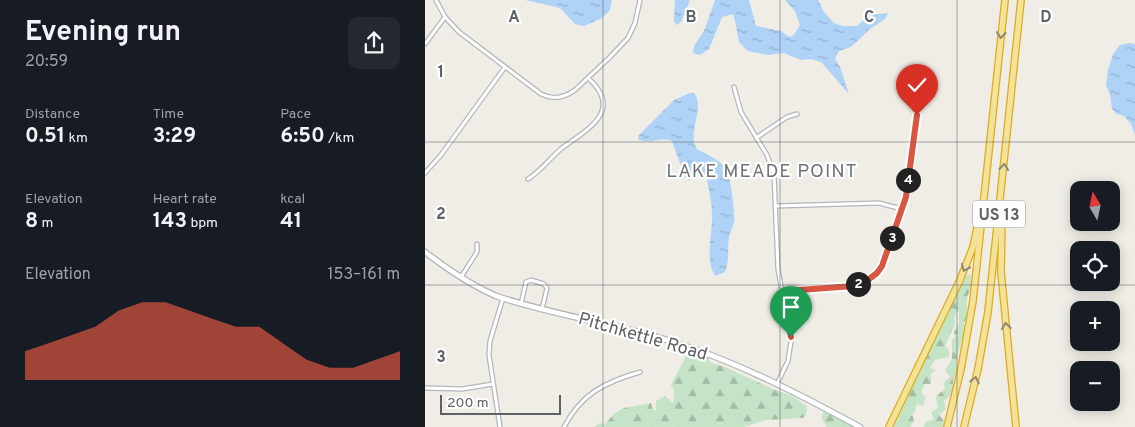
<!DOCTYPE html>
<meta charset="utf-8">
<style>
:root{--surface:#171b24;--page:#242831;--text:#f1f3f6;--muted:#9ea1a6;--accent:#da5641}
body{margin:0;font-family:Overpass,sans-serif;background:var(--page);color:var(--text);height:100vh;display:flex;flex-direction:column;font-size:19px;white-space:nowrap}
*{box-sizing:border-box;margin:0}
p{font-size:16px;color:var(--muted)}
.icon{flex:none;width:28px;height:28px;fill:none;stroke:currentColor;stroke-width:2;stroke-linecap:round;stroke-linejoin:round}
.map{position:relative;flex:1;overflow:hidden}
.panel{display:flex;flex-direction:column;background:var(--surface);width:425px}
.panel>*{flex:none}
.needle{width:32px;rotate:351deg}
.controls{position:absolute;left:645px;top:181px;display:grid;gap:10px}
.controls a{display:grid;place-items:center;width:50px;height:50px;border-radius:10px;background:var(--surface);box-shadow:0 2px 12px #0003;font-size:25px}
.scale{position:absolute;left:15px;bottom:12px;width:121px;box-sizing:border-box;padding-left:5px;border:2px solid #5e6165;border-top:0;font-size:14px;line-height:18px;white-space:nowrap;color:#5e6165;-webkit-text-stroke:4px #fff;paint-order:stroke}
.pin{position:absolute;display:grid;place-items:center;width:42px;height:42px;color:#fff;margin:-51px -21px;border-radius:50% 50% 50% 0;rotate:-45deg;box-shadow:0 0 5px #0007}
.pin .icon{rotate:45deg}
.km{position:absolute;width:25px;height:25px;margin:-12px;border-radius:50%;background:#222;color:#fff;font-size:14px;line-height:25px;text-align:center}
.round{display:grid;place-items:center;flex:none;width:52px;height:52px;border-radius:10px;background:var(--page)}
.headline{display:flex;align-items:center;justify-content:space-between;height:85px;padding:0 25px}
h1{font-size:28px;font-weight:700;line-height:38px}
.stats{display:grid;grid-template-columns:repeat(3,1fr);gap:8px;height:85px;padding:5px 25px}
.stats div{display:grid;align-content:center}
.stats b{font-size:21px;font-weight:700}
.stats small{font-size:14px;font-weight:400}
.stats p{font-size:14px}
.chart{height:140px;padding:10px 25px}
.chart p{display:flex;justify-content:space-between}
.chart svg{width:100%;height:90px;margin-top:5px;fill:var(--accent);opacity:.7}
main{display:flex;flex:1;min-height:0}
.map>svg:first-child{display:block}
</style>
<main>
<section class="panel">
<div class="headline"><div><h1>Evening run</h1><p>20:59</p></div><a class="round"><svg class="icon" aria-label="share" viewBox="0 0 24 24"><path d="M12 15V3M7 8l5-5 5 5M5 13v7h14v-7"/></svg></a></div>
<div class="stats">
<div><p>Distance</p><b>0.51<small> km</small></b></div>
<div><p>Time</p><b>3:29</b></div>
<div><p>Pace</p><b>6:50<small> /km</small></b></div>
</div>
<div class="stats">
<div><p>Elevation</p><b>8<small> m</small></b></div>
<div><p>Heart rate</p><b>143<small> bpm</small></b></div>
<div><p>kcal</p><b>41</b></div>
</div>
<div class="chart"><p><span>Elevation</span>153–161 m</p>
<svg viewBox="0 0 160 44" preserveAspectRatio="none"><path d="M0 44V30L10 26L20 22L30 18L40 10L50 6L60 6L70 10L80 14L90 18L100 18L110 26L120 34L130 38L140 38L150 34L160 30V44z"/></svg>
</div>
</section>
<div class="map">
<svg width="710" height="427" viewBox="0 0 710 427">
<defs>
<pattern id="forest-firs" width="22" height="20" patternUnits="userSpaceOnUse" patternTransform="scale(1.25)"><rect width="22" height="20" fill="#c5e4c7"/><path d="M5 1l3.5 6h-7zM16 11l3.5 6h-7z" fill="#a3bca5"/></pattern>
<pattern id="water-ripples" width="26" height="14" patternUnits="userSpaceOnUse" patternTransform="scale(1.25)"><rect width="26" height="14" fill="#aed3f7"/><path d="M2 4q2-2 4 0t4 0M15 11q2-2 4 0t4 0" fill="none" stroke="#91afcc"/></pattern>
</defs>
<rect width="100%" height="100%" fill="#efede6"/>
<g fill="url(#forest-firs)">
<path d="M545 274C552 287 543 289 542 299 541 304 543 310 542 315 542 318 540 320 539 322 539 325 540 327 540 330 537 343 529 358 532 372L528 378V393L519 401 521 409 514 415 519 421 518 427H498L502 421 509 420 506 412 513 408 511 397 520 388 518 383 525 377 520 370 527 359V340L530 337 529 332 534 323V311L532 312 529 317 530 323 520 346 524 350V357L510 360 505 368 511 370 506 374V384H500L497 390V394L501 397 498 406 492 404 490 412 487 414 489 421 485 427H469L538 278Z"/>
<polygon points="262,354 282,356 286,363 300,367 348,389 367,396 382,406 381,415 378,418 341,420 319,427 169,427 175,423 179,425 190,413 199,408 226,403 228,410 231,410 231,401 240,396 248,403 249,391 246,385"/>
<polygon points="401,411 433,427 402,427 397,419 398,412"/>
</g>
<g fill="url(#water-ripples)">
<polygon points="100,0 187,0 185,10 177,18 159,26 150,24 135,8"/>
<polygon points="250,0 265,0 256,22 251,25 249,21"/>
<polygon points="290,0 324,0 331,26 356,31 364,37 368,36 375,25 370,11 360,0 393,0 399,12 409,23 417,26 432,26 445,15 463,13 460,19 445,29 426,47 414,51 410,59 415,67 424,94 396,62 386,59 376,60 359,53 343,55 323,51 314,42 310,21 308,14 297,17 284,49 275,55 268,53 269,46 279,31"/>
<polygon points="704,43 710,44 710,135 706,124 699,116 692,114 687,109 685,94 681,85 683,70 688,54 695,45"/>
<path d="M265 93H269C281 109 261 132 272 149 281 154 294 159 301 169 306 177 310 212 309 222 308 227 305 232 304 237 302 251 305 258 300 272L291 276C279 264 288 230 287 215 287 203 284 191 282 179L280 175 276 174 264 180 260 177 247 141C236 136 224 145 213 139L214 135 249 100Z"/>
</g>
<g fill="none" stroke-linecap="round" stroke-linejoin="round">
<g stroke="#b3b6ba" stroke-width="5.5">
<g id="minor">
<path d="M11 0 20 17 34 32 116 94C128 100 139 98 150 90L184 58 203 38 210 23 215 0"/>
<polyline points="0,44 20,17"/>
<polyline points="309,87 316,112 342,155 349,174 353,269 366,342 363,361 352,384"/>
<polyline points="331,138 362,117 372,114"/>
<polyline points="0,173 16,155 80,67"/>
<path d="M103 179C116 171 125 158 137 148 161 130 200 111 163 78"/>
<polyline points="351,206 454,203 477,209"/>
<polyline points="36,277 52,252 52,244"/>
<polyline points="357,293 374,290 429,286 439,283 452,273 457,266 481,197 492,115 488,104"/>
<polyline points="96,304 101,282 106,280 119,284 122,288 117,309"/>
<polyline points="0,388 37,389 68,384"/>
<polyline points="75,427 64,355 65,341 78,298"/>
<path d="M139 427C156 394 180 382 215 372"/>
</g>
</g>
<g stroke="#b3b5b9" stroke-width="7">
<path id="secondary" d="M0 252C22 269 46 285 71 296 128 315 188 323 245 341 311 361 374 394 435 427"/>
</g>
<g stroke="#e0ac15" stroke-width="8">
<g id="motorway">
<polyline points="577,220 576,272 591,427"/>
<polyline points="464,427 535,280 548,247 553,223"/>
<polyline points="522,427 536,369 548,301 580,0"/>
<polyline points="539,427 553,369 563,312 596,0"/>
</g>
</g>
<use href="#minor" stroke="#fff" stroke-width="3"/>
<use href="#secondary" stroke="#fff" stroke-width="4.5"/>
<use href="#motorway" stroke="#f3e299" stroke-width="5.5"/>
</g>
<defs><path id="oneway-chevron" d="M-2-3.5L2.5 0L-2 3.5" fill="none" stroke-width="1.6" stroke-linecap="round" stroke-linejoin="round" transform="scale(1.25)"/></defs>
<g stroke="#8b8875">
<use href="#oneway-chevron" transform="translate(576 35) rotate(96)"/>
<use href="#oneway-chevron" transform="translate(579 167) rotate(-84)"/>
<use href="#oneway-chevron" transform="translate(540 268) rotate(113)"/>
<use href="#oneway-chevron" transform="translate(581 326) rotate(-96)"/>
<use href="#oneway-chevron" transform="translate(550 380) rotate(-78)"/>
</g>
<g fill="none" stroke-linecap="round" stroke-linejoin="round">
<g stroke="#fff" stroke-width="10">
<polyline id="route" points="366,337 357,293 374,290 429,286 439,283 452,273 457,266 481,197 492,115"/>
</g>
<use href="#route" stroke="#da5641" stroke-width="6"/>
</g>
<path fill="none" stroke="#5e6165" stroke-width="1" stroke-opacity="0.55" d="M178 0V427M355 0V427M532 0V427M0 142H710M0 285H710"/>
<g text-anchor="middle" stroke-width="4.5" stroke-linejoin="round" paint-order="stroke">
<rect fill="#fff" stroke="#8e9093" stroke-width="1" x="548" y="200.5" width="52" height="27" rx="4"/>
<g font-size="16" font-weight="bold" fill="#5e6165">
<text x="574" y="220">US 13</text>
</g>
<g font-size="18" fill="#5e6165" stroke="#fff">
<text transform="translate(218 336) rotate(16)" y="6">Pitchkettle Road</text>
</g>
<g font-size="19" letter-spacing="1" fill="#6f7377" stroke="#fff">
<text x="337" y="177">LAKE MEADE POINT</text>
</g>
</g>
<g font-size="16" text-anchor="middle" font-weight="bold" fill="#5e6165" stroke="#fff" stroke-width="4.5" stroke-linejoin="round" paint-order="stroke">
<text x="89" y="22">A</text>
<text x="266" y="22">B</text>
<text x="444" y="22">C</text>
<text x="621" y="22">D</text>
<text x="16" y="77">1</text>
<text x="16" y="219">2</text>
<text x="16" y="362">3</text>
</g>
</svg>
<div class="controls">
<a><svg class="needle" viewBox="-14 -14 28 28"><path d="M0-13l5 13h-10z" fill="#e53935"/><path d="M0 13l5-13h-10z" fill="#9ea1a6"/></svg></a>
<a><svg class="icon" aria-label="locate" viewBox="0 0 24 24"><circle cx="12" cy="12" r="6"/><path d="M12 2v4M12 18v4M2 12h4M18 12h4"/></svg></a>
<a>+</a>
<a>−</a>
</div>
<div class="scale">200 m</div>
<div class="pin" style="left:366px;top:337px;background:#1e9e55"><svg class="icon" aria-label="arrive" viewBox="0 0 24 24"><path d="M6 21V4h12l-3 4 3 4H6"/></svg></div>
<div class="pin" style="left:492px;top:115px;background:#d93025"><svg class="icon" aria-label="check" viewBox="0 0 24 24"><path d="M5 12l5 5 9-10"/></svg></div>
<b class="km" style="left:433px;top:284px">2</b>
<b class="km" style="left:467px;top:238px">3</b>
<b class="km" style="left:483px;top:180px">4</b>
</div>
</main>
